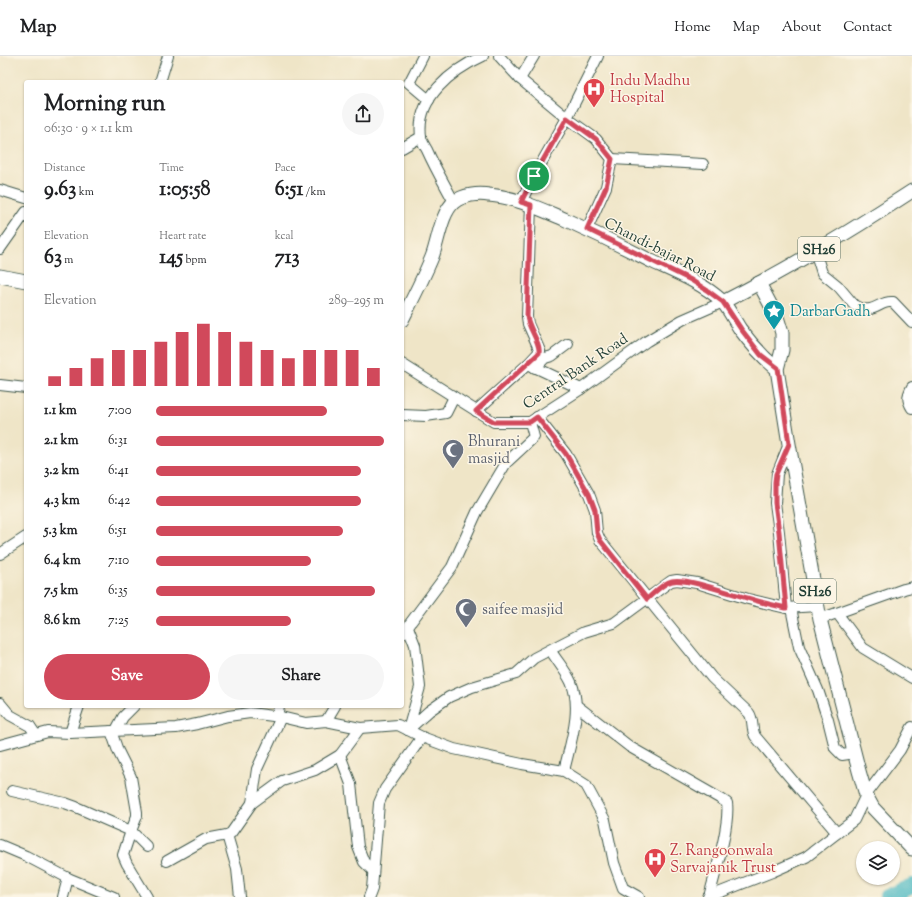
<!DOCTYPE html>
<meta charset="utf-8">
<style>
:root{--surface:#fff;--page:#f6f6f6;--text:#202124;--muted:#757577;--line:#e0e0e0;--accent:#d1495b}
body{margin:0;font-family:"Sorts Mill Goudy",serif;background:var(--page);color:var(--text);height:100vh;display:flex;flex-direction:column;font-size:15px;white-space:nowrap}
*{box-sizing:border-box;margin:0}
p{font-size:13px;color:var(--muted)}
.icon{flex:none;width:22px;height:22px;fill:none;stroke:currentColor;stroke-width:2;stroke-linecap:round;stroke-linejoin:round}
.map{position:relative;flex:1;overflow:hidden}
.sheet{position:absolute;left:24px;top:24px;width:380px;height:628px;display:flex;flex-direction:column;background:var(--surface);border-radius:4px;box-shadow:0 1px 3px #0004}
.sheet>*{flex:none}
.buttons{position:absolute;left:856px;top:785px;display:grid;gap:8px}
.buttons a{display:grid;place-items:center;width:44px;height:44px;border-radius:50%;background:var(--surface);box-shadow:0 1px 3px #0004;font-size:20px}
.pin{position:absolute;display:grid;place-items:center;width:34px;height:34px;color:#fff;margin:-17px;border:2px solid #fff;border-radius:50%;box-shadow:0 1px 4px #0007}
.round{display:grid;place-items:center;flex:none;width:42px;height:42px;border-radius:21px;background:var(--page)}
.summary{display:flex;align-items:center;justify-content:space-between;height:68px;padding:0 20px}
h1{font-size:22px;font-weight:800;line-height:30px}
.metrics{display:grid;grid-template-columns:repeat(3,1fr);gap:6px;height:68px;padding:4px 20px}
.metrics div{display:grid;align-content:center}
.metrics b{font-size:20px;font-weight:800}
.metrics small{font-size:11px;font-weight:400}
.metrics p{font-size:11px}
.chart{height:112px;padding:8px 20px}
.chart p{display:flex;justify-content:space-between}
.chart svg{width:100%;height:72px;margin-top:4px;stroke:var(--accent);stroke-width:6}
.action{display:flex;gap:8px;margin-top:auto;padding:8px 20px}
.action a{flex:1;height:46px;border-radius:24px;background:var(--accent);color:#fff;font-size:16px;font-weight:800;line-height:46px;text-align:center}
.action a+a{background:var(--page);color:var(--text)}
ul{padding:0 20px;list-style:none;font-size:13px}
li{display:grid;grid-template-columns:64px 48px 1fr;align-items:center;height:30px}
li i{height:10px;border-radius:5px;background:var(--accent)}
header{display:flex;align-items:center;gap:24px;box-sizing:border-box;height:56px;padding:0 20px;background:var(--surface);border-bottom:1px solid var(--line)}
header strong{font-size:19px}
nav{display:flex;gap:22px;margin-inline-start:auto;font-size:14px}
.map>svg:first-child{display:block}
</style>
<header>
<strong>Map</strong>
<nav><a>Home</a><a>Map</a><a>About</a><a>Contact</a></nav>
</header>
<div class="map">
<svg width="912" height="841" viewBox="0 0 912 841">
<rect width="100%" height="100%" fill="#fcf5e5"/>
<filter id="ink" filterUnits="userSpaceOnUse"><feTurbulence type="fractalNoise" baseFrequency=".025" numOctaves="2"/><feDisplacementMap in="SourceGraphic" scale="8" xChannelSelector="R" yChannelSelector="G"/><feConvolveMatrix kernelMatrix="1 2 1 2 8 2 1 2 1" color-interpolation-filters="sRGB"/></filter>
<filter id="wash" filterUnits="userSpaceOnUse"><feTurbulence type="fractalNoise" baseFrequency=".012" numOctaves="4" result="noise"/><feDisplacementMap in="SourceGraphic" scale="16" xChannelSelector="R" yChannelSelector="G"/><feGaussianBlur stdDeviation="0.9" result="paint"/><feColorMatrix in="noise" values="0 0 0 0 0 0 0 0 0 0 0 0 0 0 0 0 0 1.4 0 .05"/><feComposite in="paint" operator="in"/></filter>
<g filter="url(#wash)">
<rect width="100%" height="100%" fill="#efe5c7"/>
<g fill="none" stroke-linecap="round" stroke-linejoin="round">
<polyline stroke="#4ab8c2" stroke-width="16" points="887,841 912,830"/>
</g>
</g>
<g filter="url(#ink)">
<g fill="none" stroke-linecap="round" stroke-linejoin="round">
<g stroke="#3e564a" stroke-width="12">
<g id="minor">
<polyline points="423,0 409,27 429,44"/>
<polyline points="499,0 520,23 567,62 534,120 521,146"/>
<polyline points="520,23 534,0"/>
<polyline points="160,26 168,0"/>
<polyline points="402,92 421,81"/>
<polyline points="612,103 703,108"/>
<polyline points="0,134 26,142"/>
<path d="M454 146C445 129 435 112 427 94 425 90 421 85 421 80 416 42 452 14 483 0"/>
<polyline points="587,173 606,131 612,103 596,83 567,62 598,0"/>
<polyline points="0,193 26,156"/>
<path d="M815 195 822 217 838 230 854 249C873 261 879 244 893 246L912 266"/>
<polyline points="402,308 494,366 530,366 581,333 647,285 682,264 723,246"/>
<polyline points="528,308 581,333"/>
<polyline points="535,312 545,302 552,300 568,288"/>
<polyline points="0,329 26,332"/>
<path d="M912 331C907 340 907 344 912 352"/>
<polyline points="476,355 528,308 540,295 528,268 527,261 531,149"/>
<polyline points="402,359 426,360 446,357 454,341"/>
<path d="M537 361 566 398 589 438 595 454 597 477 600 484 712 622 749 657C754 664 751 672 755 680L837 777"/>
<polyline points="0,498 26,481"/>
<polyline points="786,552 779,476 775,447 777,418 789,388"/>
<polyline points="791,552 799,591 818,634 828,664 835,692 842,699 855,697"/>
<polyline points="837,557 863,592 912,622"/>
<polyline points="820,563 904,533 912,531"/>
<polyline points="408,571 415,589 420,631 408,674"/>
<polyline points="402,578 452,511 477,456 506,407 534,381 530,366"/>
<path d="M551 595C557 605 566 615 571 626 583 653 570 688 564 715"/>
<polyline points="0,647 10,659 30,670 36,679"/>
<path d="M576 649 630 691 721 743 727 747C730 770 715 817 709 841"/>
<polyline points="277,661 279,650"/>
<polyline points="326,665 335,650"/>
<polyline points="116,674 123,661 134,650"/>
<polyline points="408,674 429,655 449,641 472,631 516,618 534,602 584,576 614,567 671,525 677,524 697,527 748,543 786,552 817,550"/>
<polyline points="111,675 118,695 131,721 137,756 137,760 131,775 123,799 127,808 147,841"/>
<polyline points="70,677 79,650"/>
<polyline points="0,689 48,676 70,677 176,672 197,668 228,660 250,657 281,661 306,667 326,665 360,672 398,669 422,681 454,693 522,708 564,715 586,729 605,764 614,807 623,832 639,841"/>
<polyline points="340,699 351,728 358,791 364,806 373,815"/>
<polyline points="12,735 65,747 76,751 131,775 147,791"/>
<polyline points="252,747 257,713 281,661"/>
<polyline points="227,779 237,813 240,841"/>
<polyline points="0,789 26,800 68,822 114,841"/>
<polyline points="167,805 206,783 227,779 231,777 252,747 282,725 315,714 340,699 360,672"/>
<polyline points="63,841 68,822"/>
<polyline points="369,841 372,833 379,747 385,733 422,681"/>
<polyline points="708,841 772,816 806,801 854,764 866,739 900,694 912,671"/>
</g>
</g>
<g stroke="#3e564a" stroke-width="15">
<g id="major">
<polyline points="0,220 26,225"/>
<polyline points="759,227 777,261 782,277 782,294 777,313 789,388 820,563 859,715 866,739 873,752 912,793"/>
<path d="M723 246C788 213 851 175 912 135"/>
<path d="M402 264C412 244 423 223 432 201 438 186 441 157 454 146 463 139 478 137 489 139 515 141 540 153 564 163 593 176 622 190 651 205 675 216 703 227 722 245 729 253 734 264 740 273 751 288 763 301 777 313"/>
</g>
</g>
<use href="#minor" stroke="#fff" stroke-width="10"/>
<use href="#major" stroke="#fff" stroke-width="13"/>
</g>
</g>
<g fill="none" stroke-linecap="round" stroke-linejoin="round" filter="url(#ink)">
<g stroke="#fff" stroke-width="8">
<path id="route" d="M567 62 596 83 612 103 606 131 587 173 691 224 708 235 723 246 741 273 761 299 778 312 789 388 776 418 775 426V447L779 476 786 552C773 549 760 546 747 542 732 538 685 521 672 525 663 527 654 537 647 543L600 484 597 477 595 454 589 438 566 398 537 361 530 366H494L476 355 539 297C541 287 528 272 527 260L531 149 521 146 534 120Z"/>
</g>
<use href="#route" stroke="#d1495b" stroke-width="5"/>
</g>
<defs>
<g id="hospital-pin" transform="scale(1.15)"><path d="M0 17L-7.5 6A9.5 9.5 0 1 1 7.5 6Z" fill="#e0444e" stroke="#fcf5e5"/><path d="M-5-5h3v3.5h4V-5h3V5h-3V1.5h-4V5h-3Z" fill="#fff"/></g>
<g id="sight-pin" transform="scale(1.15)"><path d="M0 17L-7.5 6A9.5 9.5 0 1 1 7.5 6Z" fill="#0f9aa8" stroke="#fcf5e5"/><path d="M0-6L1.8-2.2L6-1.7L2.9 1.2L3.7 5.4L0 3.3L-3.7 5.4L-2.9 1.2L-6-1.7L-1.8-2.2Z" fill="#fff"/></g>
<g id="mosque-pin" transform="scale(1.15)"><path d="M0 17L-7.5 6A9.5 9.5 0 1 1 7.5 6Z" fill="#6b7280" stroke="#fcf5e5"/><path d="M3.5-4.9A6 6 0 1 0 3.5 4.9A5 5 0 1 1 3.5-4.9Z" fill="#fff"/></g>
</defs>
<g fill-rule="evenodd">
<use href="#hospital-pin" x="594" y="33"/>
<use href="#sight-pin" x="774" y="255"/>
<use href="#mosque-pin" x="453" y="394"/>
<use href="#mosque-pin" x="466" y="553"/>
<use href="#hospital-pin" x="655" y="803"/>
</g>
<g text-anchor="middle" stroke-width="3" stroke-linejoin="round" paint-order="stroke">
<g fill="#fcf5e5" stroke="#617469" stroke-width="1">
<rect x="798" y="181" width="42" height="24" rx="3"/>
<rect x="794" y="523" width="42" height="24" rx="3"/>
</g>
<g font-size="14" font-weight="bold" fill="#1f3d34">
<text x="819" y="198">SH26</text>
<text x="815" y="540">SH26</text>
</g>
<g font-size="15" fill="#be3a42" stroke="#fcf5e5" text-anchor="start">
<text x="610" y="29">Indu Madhu<tspan x="610" dy="17">Hospital</tspan></text>
<text x="670" y="799">Z. Rangoonwala<tspan x="670" dy="17">Sarvajanik Trust</tspan></text>
</g>
<g font-size="15" fill="#1f3d34" stroke="#fcf5e5">
<text transform="translate(660 193) rotate(27)" y="5">Chandi-bajar Road</text>
<text transform="translate(575 315) rotate(-34)" y="5">Central Bank Road</text>
</g>
<g font-size="15" fill="#0d838f" stroke="#fcf5e5" text-anchor="start">
<text x="790" y="260">DarbarGadh</text>
</g>
<g font-size="15" fill="#5b616d" stroke="#fcf5e5" text-anchor="start">
<text x="468" y="390">Bhurani<tspan x="468" dy="17">masjid</tspan></text>
<text x="482" y="558">saifee masjid</text>
</g>
</g>
</svg>
<div class="buttons">
<a><svg class="icon" aria-label="layers" viewBox="0 0 24 24"><path d="M12 4l9 5-9 5-9-5zM3 14l9 5 9-5"/></svg></a>
</div>
<div class="pin" style="left:534px;top:120px;background:#1e9e55"><svg class="icon" aria-label="arrive" viewBox="0 0 24 24"><path d="M6 21V4h12l-3 4 3 4H6"/></svg></div>
<section class="sheet">
<div class="summary"><div><h1>Morning run</h1><p>06:30 · 9 × 1.1 km</p></div><a class="round"><svg class="icon" aria-label="share" viewBox="0 0 24 24"><path d="M12 15V3M7 8l5-5 5 5M5 13v7h14v-7"/></svg></a></div>
<div class="metrics">
<div><p>Distance</p><b>9.63<small> km</small></b></div>
<div><p>Time</p><b>1:05:58</b></div>
<div><p>Pace</p><b>6:51<small> /km</small></b></div>
</div>
<div class="metrics">
<div><p>Elevation</p><b>63<small> m</small></b></div>
<div><p>Heart rate</p><b>145<small> bpm</small></b></div>
<div><p>kcal</p><b>713</b></div>
</div>
<div class="chart"><p><span>Elevation</span>289–295 m</p>
<svg viewBox="0 0 160 44" preserveAspectRatio="none"><path d="M5 44V38M15 44V33M25 44V27M35 44V22M45 44V22M55 44V17M65 44V11M75 44V6M85 44V11M95 44V17M105 44V22M115 44V27M125 44V22M135 44V22M145 44V22M155 44V33"/></svg>
</div>
<ul>
<li><b>1.1 km</b>7:00<i style="width:75%"></i></li>
<li><b>2.1 km</b>6:31<i style="width:100%"></i></li>
<li><b>3.2 km</b>6:41<i style="width:90%"></i></li>
<li><b>4.3 km</b>6:42<i style="width:90%"></i></li>
<li><b>5.3 km</b>6:51<i style="width:82%"></i></li>
<li><b>6.4 km</b>7:10<i style="width:68%"></i></li>
<li><b>7.5 km</b>6:35<i style="width:96%"></i></li>
<li><b>8.6 km</b>7:25<i style="width:59%"></i></li>
</ul>
<div class="action"><a>Save</a><a>Share</a></div>
</section>
</div>
